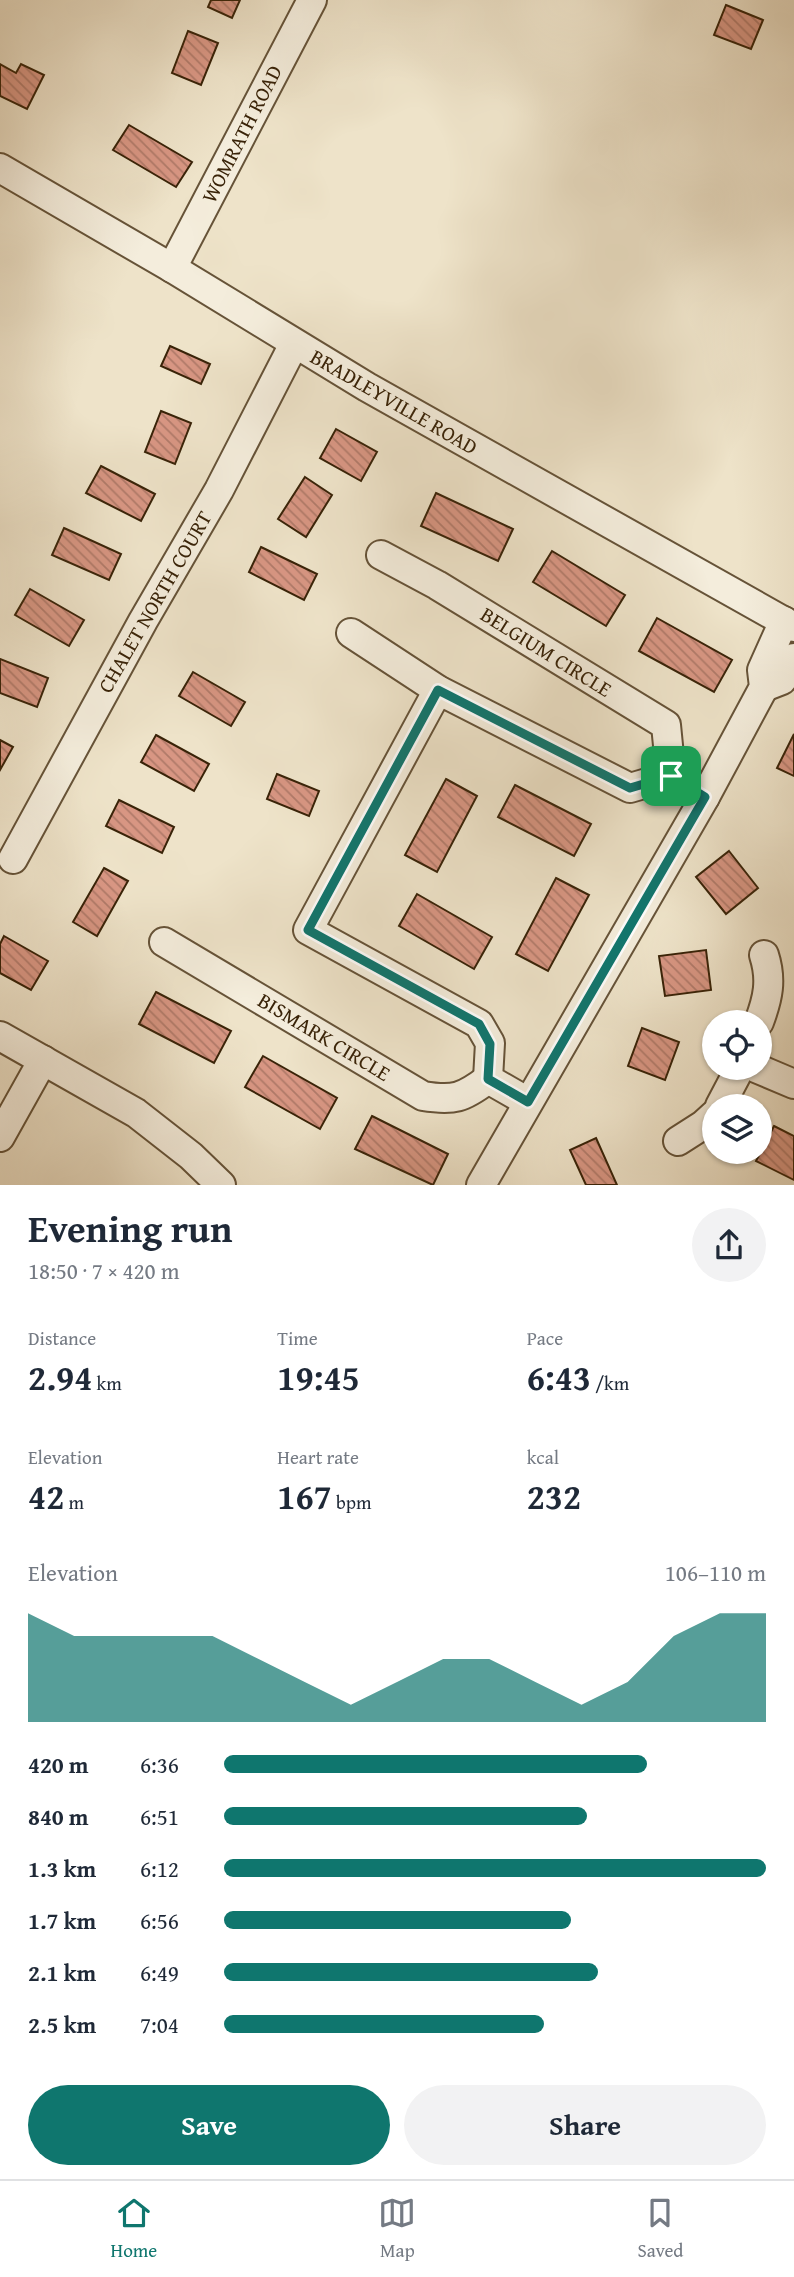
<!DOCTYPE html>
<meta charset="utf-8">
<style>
:root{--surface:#fff;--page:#f2f2f3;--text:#1f2937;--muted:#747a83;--line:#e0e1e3;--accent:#0f766e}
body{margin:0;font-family:"Gentium Book Plus",serif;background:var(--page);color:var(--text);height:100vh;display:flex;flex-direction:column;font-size:26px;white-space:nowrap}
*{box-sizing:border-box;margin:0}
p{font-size:23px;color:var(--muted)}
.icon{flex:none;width:38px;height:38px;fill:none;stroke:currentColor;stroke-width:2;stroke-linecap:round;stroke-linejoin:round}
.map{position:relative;height:1185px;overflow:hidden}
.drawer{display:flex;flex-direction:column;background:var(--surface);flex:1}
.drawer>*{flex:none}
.tools{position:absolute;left:702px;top:1010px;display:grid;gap:14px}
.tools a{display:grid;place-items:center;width:70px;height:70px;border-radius:50%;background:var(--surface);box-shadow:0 2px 5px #0004;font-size:35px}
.pin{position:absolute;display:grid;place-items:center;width:60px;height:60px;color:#fff;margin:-30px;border-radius:14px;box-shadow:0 4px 10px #0006}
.round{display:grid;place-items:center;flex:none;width:74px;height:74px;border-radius:37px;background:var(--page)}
.overview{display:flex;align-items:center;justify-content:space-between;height:119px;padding:0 28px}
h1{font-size:38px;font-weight:800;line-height:52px}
.metrics{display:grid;grid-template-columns:repeat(3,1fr);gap:10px;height:119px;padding:7px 28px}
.metrics div{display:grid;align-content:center}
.metrics b{font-size:35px;font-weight:800}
.metrics small{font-size:19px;font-weight:400}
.metrics p{font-size:19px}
.chart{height:196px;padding:14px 28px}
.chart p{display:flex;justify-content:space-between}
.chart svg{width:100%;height:126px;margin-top:7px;fill:var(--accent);opacity:.7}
.primary-button{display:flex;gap:14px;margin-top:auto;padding:14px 28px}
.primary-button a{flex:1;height:80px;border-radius:42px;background:var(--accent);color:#fff;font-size:28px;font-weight:800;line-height:80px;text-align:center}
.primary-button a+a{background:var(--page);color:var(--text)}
ul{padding:0 28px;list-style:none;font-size:23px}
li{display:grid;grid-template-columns:112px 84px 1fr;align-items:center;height:52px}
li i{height:18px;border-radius:9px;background:var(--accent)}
.tab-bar{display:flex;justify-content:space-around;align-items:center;height:98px;border-top:2px solid var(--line);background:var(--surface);font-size:19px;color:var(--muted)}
.tab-bar a{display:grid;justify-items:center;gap:4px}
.tab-bar .current{color:var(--accent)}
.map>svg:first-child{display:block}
</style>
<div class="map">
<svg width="794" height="1185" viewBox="0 0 794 1185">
<defs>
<pattern id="building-back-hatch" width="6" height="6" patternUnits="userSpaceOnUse" patternTransform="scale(1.75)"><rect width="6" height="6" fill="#d89683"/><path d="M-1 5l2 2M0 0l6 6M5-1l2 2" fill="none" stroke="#b07a69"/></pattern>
</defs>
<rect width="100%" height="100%" fill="#eee3c9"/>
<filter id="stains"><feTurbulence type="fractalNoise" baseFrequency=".00286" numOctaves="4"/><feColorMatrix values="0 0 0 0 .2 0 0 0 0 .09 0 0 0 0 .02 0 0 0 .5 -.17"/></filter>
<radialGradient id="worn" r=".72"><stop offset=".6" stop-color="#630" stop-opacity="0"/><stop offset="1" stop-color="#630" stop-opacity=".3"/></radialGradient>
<g fill="url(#building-back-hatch)" stroke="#392308" stroke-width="2">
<polygon points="211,0 240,0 232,18 208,7"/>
<polygon points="726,5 763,20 751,49 714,35"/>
<polygon points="188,31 218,43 201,85 172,73"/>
<polygon points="0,64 16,73 21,64 44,75 27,109 0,96"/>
<polygon points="129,125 192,162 176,187 113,150"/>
<polygon points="170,346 210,364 201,384 161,366"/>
<polygon points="161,411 191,423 175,464 145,452"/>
<polygon points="336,429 377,452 361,481 320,458"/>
<polygon points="101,466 155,494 141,521 86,493"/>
<polygon points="305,477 332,495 306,537 278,519"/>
<polygon points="436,493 513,529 498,561 421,526"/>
<polygon points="64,528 121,554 109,580 52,555"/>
<polygon points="261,547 317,574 304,600 249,572"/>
<polygon points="552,551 625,595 606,626 533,582"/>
<polygon points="30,589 84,620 69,646 15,615"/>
<polygon points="657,618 732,660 714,692 639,651"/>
<polygon points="0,659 48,678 37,707 0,693"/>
<polygon points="193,672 245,702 231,726 179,696"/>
<polygon points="794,734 794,776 777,768"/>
<polygon points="156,735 209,764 194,791 141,762"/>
<polygon points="0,740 13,747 0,770"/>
<polygon points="277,774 319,791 309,816 267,799"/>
<polygon points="446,779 477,796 437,872 405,855"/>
<polygon points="515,785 591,824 574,856 498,817"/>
<polygon points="119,800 174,827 162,853 106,826"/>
<polygon points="729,851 758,888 726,914 696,877"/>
<polygon points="104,868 128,881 97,936 73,922"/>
<polygon points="556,878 589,895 548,971 516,954"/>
<polygon points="417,894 492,937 474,969 399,926"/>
<polygon points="4,936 48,961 31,990 0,973 0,944"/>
<polygon points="706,950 711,990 665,996 659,956"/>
<polygon points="156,992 231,1031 214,1063 139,1024"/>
<polygon points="642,1028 679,1042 665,1080 628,1066"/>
<polygon points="263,1056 337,1098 320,1129 245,1087"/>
<polygon points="372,1116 448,1154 433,1185 355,1149"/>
<polygon points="774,1126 794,1136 794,1180 756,1161"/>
<polygon points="596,1138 617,1185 586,1185 570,1150"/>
</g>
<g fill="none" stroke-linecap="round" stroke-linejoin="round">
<g stroke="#665338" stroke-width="32">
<g id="minor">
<polyline points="0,168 172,268 367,387 794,627"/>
<polyline points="172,268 312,0"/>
<polyline points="381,555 437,585 666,725 671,776"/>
<polyline points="351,633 438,690 630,788 671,776 705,797"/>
<polyline points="764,687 782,680 794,658"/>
<polyline points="438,690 308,930 479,1024 490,1043 488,1079 528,1102"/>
<polyline points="13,859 143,621 219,490 294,344"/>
<path d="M164 942 423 1096C454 1101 463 1098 488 1079"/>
<path d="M759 1022C768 998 772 980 764 955"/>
<polyline points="0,1036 136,1113 191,1156 221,1185"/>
<polyline points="756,1068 794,1084"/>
<polyline points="720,1106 740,1068"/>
<polyline points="0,1137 43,1060"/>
<polyline points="678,1141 703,1125 714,1115"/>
<polyline points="481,1185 705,797 764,687 762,670 784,621"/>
</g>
</g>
<use href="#minor" stroke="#f4eddc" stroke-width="28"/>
</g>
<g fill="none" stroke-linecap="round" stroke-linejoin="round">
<g stroke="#fff" stroke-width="14">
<polygon id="route" points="438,690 630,788 671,776 705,797 528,1102 488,1079 490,1044 479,1024 308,930"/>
</g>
<use href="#route" stroke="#0f766e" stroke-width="9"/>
</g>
<g text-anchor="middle" stroke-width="6" stroke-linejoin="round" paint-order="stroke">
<g font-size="21" fill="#392308" stroke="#f4eddc">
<text transform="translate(242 134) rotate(-63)" y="7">WOMRATH ROAD</text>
<text transform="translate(394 402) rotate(30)" y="7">BRADLEYVILLE ROAD</text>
<text transform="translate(155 602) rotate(-60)" y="7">CHALET NORTH COURT</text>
<text transform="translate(546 652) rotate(32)" y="7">BELGIUM CIRCLE</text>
<text transform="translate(324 1037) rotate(31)" y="7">BISMARK CIRCLE</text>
</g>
</g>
<rect width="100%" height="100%" filter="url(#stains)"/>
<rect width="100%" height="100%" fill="url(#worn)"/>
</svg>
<div class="tools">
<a><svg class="icon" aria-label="locate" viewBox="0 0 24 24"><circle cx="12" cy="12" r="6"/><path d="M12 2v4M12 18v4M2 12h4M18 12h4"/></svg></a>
<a><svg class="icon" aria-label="layers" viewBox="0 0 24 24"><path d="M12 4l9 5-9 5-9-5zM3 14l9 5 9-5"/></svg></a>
</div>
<div class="pin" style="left:671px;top:776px;background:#1e9e55"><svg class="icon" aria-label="arrive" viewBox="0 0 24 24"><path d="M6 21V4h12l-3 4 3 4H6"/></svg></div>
</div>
<section class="drawer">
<div class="overview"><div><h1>Evening run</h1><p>18:50 · 7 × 420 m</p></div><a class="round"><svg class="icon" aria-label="share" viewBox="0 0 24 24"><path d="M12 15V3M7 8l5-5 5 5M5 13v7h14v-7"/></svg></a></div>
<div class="metrics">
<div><p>Distance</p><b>2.94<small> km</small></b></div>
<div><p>Time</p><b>19:45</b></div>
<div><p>Pace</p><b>6:43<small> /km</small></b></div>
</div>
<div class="metrics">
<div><p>Elevation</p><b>42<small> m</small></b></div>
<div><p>Heart rate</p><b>167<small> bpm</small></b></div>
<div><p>kcal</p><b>232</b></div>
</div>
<div class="chart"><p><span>Elevation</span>106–110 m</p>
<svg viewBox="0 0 160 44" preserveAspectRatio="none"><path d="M0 44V6L10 14L20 14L30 14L40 14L50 22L60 30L70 38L80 30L90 22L100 22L110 30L120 38L130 30L140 14L150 6L160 6V44z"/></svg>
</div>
<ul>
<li><b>420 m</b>6:36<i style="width:78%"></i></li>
<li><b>840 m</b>6:51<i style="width:67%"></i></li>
<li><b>1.3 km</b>6:12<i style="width:100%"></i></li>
<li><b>1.7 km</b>6:56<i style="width:64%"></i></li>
<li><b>2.1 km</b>6:49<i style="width:69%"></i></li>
<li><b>2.5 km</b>7:04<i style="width:59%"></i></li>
</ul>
<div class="primary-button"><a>Save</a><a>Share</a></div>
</section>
<nav class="tab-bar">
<a class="current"><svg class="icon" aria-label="home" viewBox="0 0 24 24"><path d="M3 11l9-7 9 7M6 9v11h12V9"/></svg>Home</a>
<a><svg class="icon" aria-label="map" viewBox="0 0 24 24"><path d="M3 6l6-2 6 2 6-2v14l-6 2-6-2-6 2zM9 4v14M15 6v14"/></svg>Map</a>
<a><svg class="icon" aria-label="saved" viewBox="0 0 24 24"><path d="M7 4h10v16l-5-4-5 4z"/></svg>Saved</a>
</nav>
